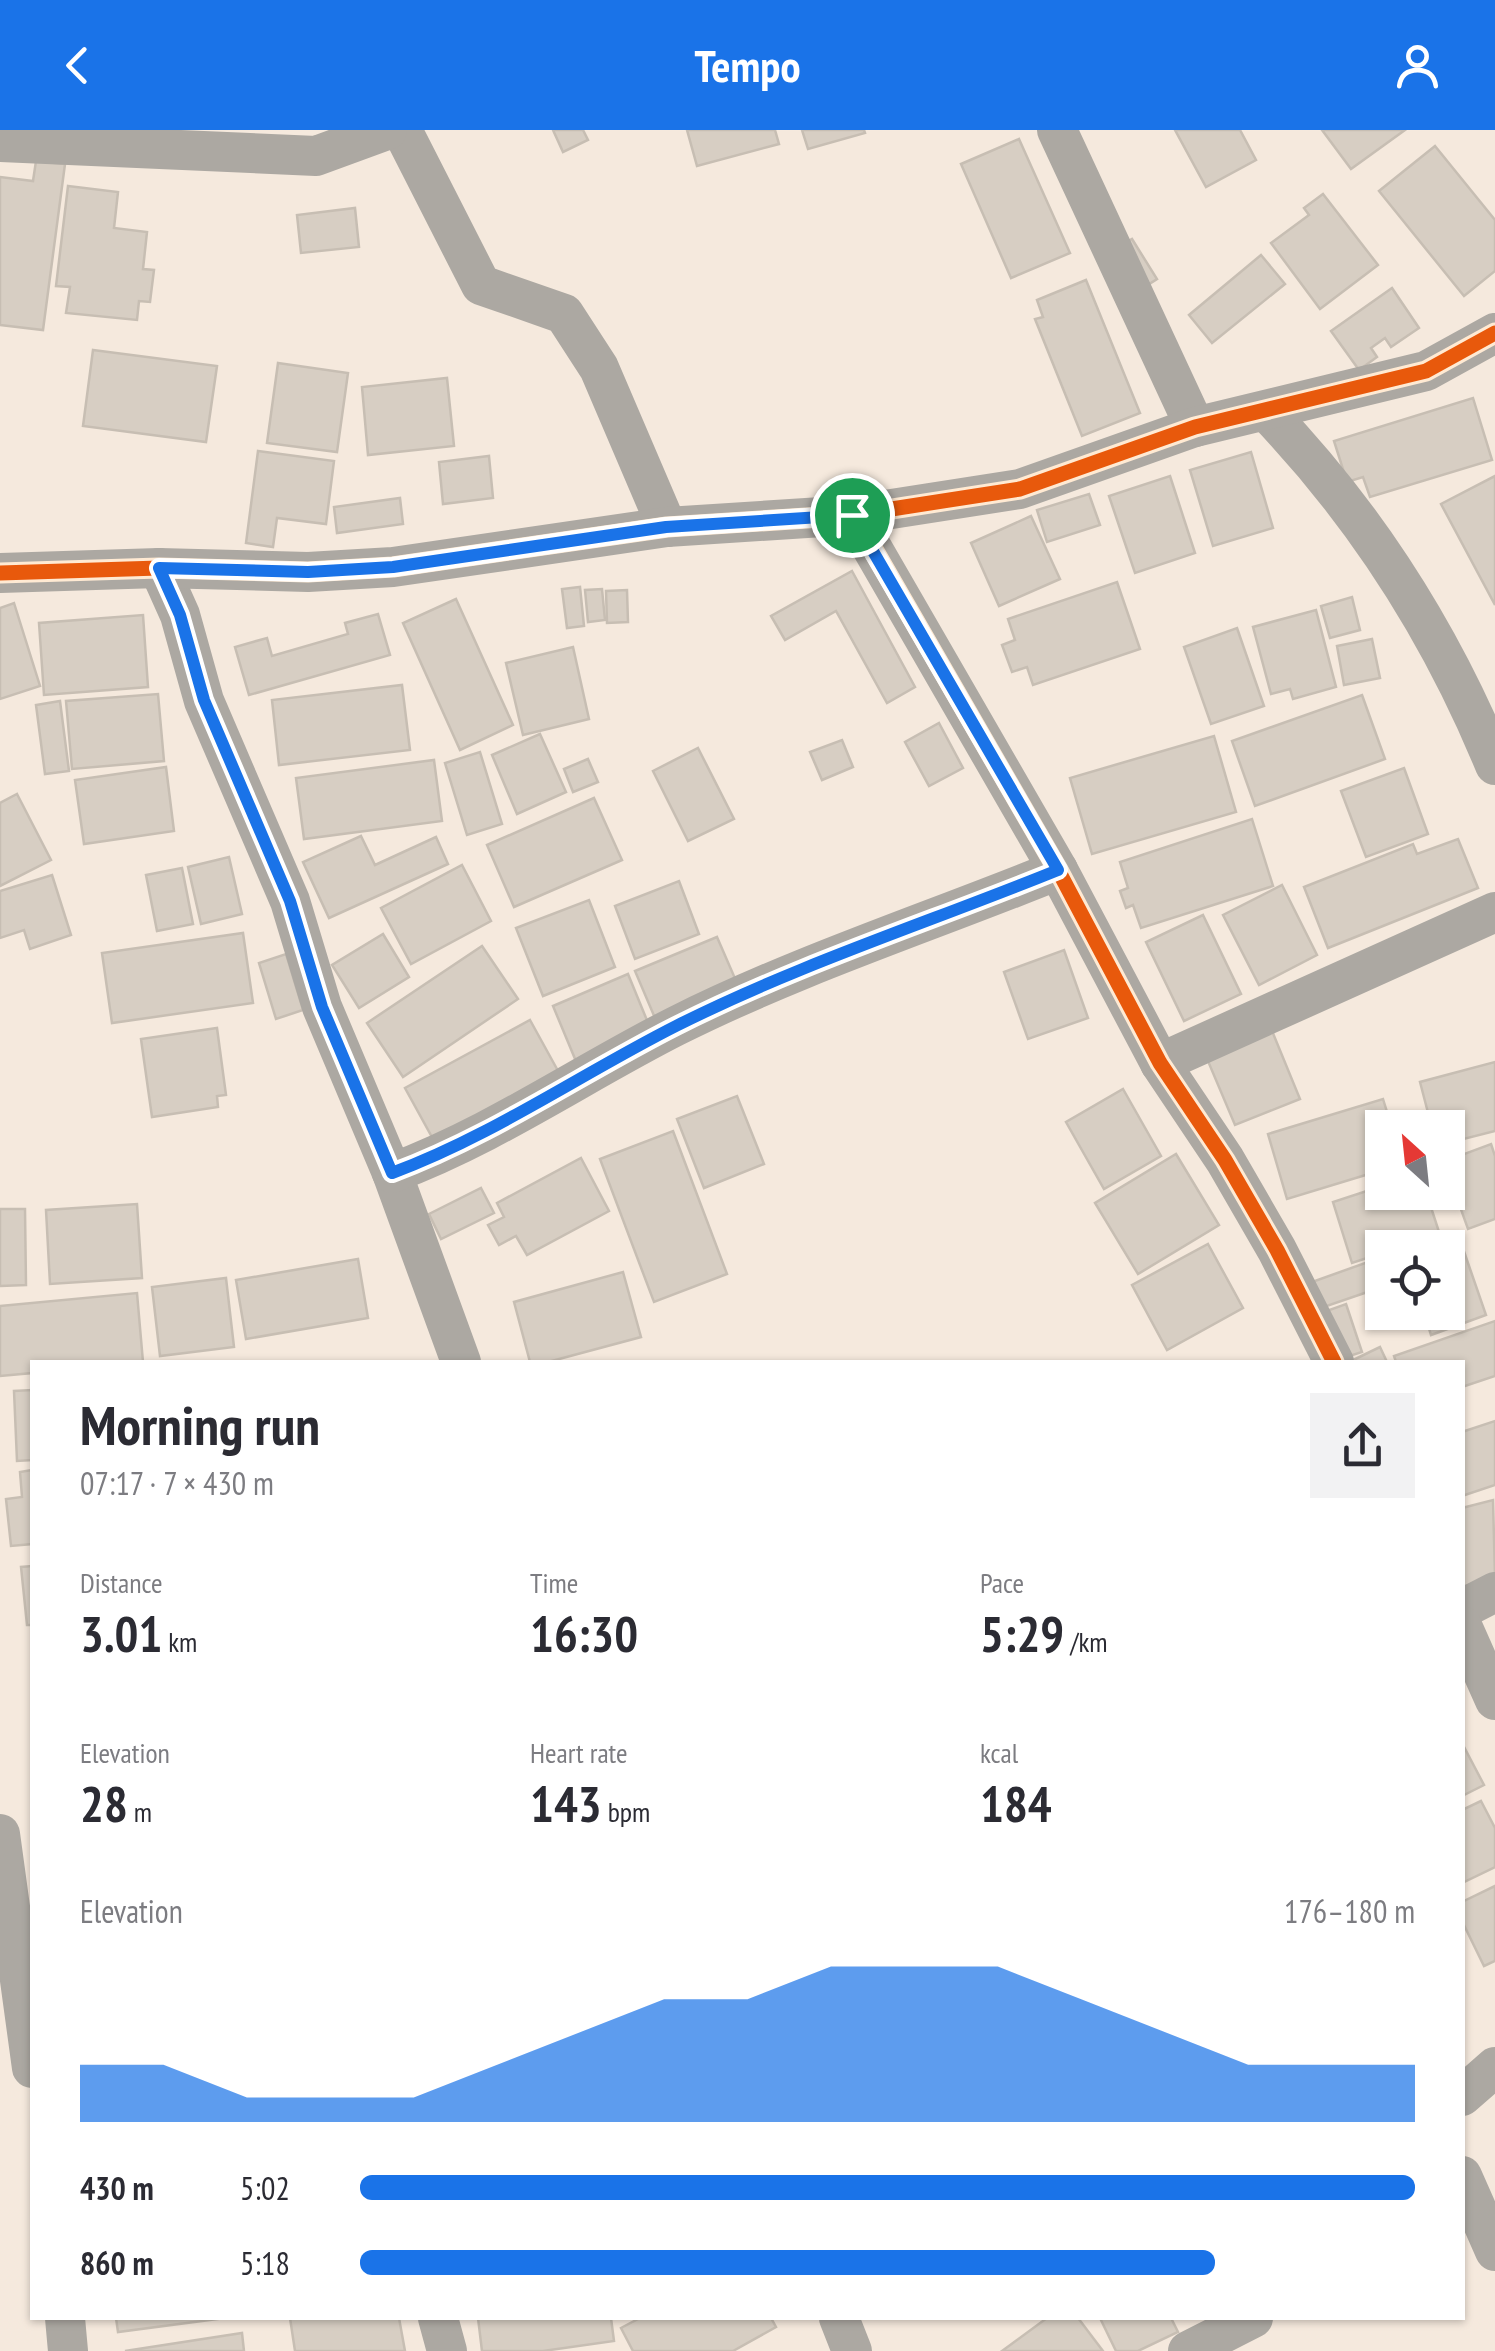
<!DOCTYPE html>
<meta charset="utf-8">
<style>
:root{--surface:#fff;--page:#f2f2f3;--text:#2b2b33;--muted:#7c7c81;--accent:#1a73e8}
body{margin:0;font-family:"PT Sans Narrow",sans-serif;background:var(--page);color:var(--text);height:100vh;display:flex;flex-direction:column;font-size:38px;white-space:nowrap}
*{box-sizing:border-box;margin:0}
p{font-size:32px;color:var(--muted)}
.icon{flex:none;width:55px;height:55px;fill:none;stroke:currentColor;stroke-width:2;stroke-linecap:round;stroke-linejoin:round}
.map{position:relative;flex:1;overflow:hidden}
.details{position:absolute;left:30px;top:1230px;width:1435px;height:960px;display:flex;flex-direction:column;background:var(--surface);border-radius:0px;box-shadow:0 2px 8px #0004}
.details>*{flex:none}
.needle{width:65px;rotate:333deg}
.buttons{position:absolute;left:1365px;top:980px;display:grid;gap:20px}
.buttons a{display:grid;place-items:center;width:100px;height:100px;border-radius:0px;background:var(--surface);box-shadow:0 2px 8px #0004;font-size:50px}
.pin{position:absolute;display:grid;place-items:center;width:85px;height:85px;color:#fff;margin:-42px;border:5px solid #fff;border-radius:50%;box-shadow:0 2px 10px #0007}
.round{display:grid;place-items:center;flex:none;width:105px;height:105px;border-radius:0px;background:var(--page)}
.headline{display:flex;align-items:center;justify-content:space-between;height:170px;padding:0 50px}
h1{font-size:55px;font-weight:800;line-height:75px}
.figures{display:grid;grid-template-columns:repeat(3,1fr);gap:15px;height:170px;padding:10px 50px}
.figures div{display:grid;align-content:center}
.figures b{font-size:50px;font-weight:800}
.figures small{font-size:28px;font-weight:400}
.figures p{font-size:28px}
.chart{height:280px;padding:20px 50px}
.chart p{display:flex;justify-content:space-between}
.chart svg{width:100%;height:180px;margin-top:10px;fill:var(--accent);opacity:.7}
ul{padding:0 50px;list-style:none;font-size:32px}
li{display:grid;grid-template-columns:160px 120px 1fr;align-items:center;height:75px}
li i{height:25px;border-radius:12px;background:var(--accent)}
header{display:flex;justify-content:space-between;align-items:center;height:130px;padding:0 50px;background:var(--accent);color:#fff;font-size:45px;font-weight:800}
.map>svg:first-child{display:block}
</style>
<header><svg class="icon" aria-label="back" viewBox="0 0 24 24"><path d="M15 5l-7 7 7 7"/></svg>Tempo<svg class="icon" aria-label="person" viewBox="0 0 24 24"><circle cx="12" cy="8" r="4"/><path d="M4 21q1-7 8-7t8 7"/></svg></header>
<div class="map">
<svg width="1495" height="2221" viewBox="0 0 1495 2221">
<rect width="100%" height="100%" fill="#f5e9dd"/>
<g fill="#d7cec3" stroke="#c7beb3" stroke-width="2.5">
<polygon points="553,0 583,0 588,10 563,22"/>
<polygon points="687,0 775,0 779,14 697,36"/>
<polygon points="802,0 864,0 865,3 808,19"/>
<polygon points="1175,0 1240,0 1256,30 1206,57"/>
<polygon points="1322,0 1405,0 1351,39"/>
<polygon points="1019,9 1070,123 1011,148 961,34"/>
<polygon points="1435,16 1495,90 1495,141 1464,166 1379,61"/>
<polygon points="36,31 65,34 43,200 0,195 0,47 33,51"/>
<polygon points="68,56 118,62 114,98 147,102 143,139 154,140 150,172 139,171 137,190 66,183 70,157 56,156"/>
<polygon points="1323,64 1378,135 1320,179 1271,113 1309,85 1304,78"/>
<polygon points="355,78 359,117 301,123 297,85"/>
<polygon points="1132,109 1157,149 1143,158 1118,117"/>
<polygon points="1261,125 1285,154 1212,213 1189,185"/>
<polygon points="1086,150 1140,283 1082,306 1035,189 1043,187 1037,170"/>
<polygon points="1392,158 1419,198 1391,217 1385,208 1371,218 1377,227 1359,240 1331,201"/>
<polygon points="93,220 217,236 206,312 83,296"/>
<polygon points="278,233 348,243 337,322 267,313"/>
<polygon points="447,248 454,316 368,325 362,257"/>
<polygon points="1473,268 1492,330 1370,367 1363,347 1347,352 1334,311"/>
<polygon points="258,321 334,331 326,394 277,388 273,417 246,413"/>
<polygon points="1251,322 1273,398 1213,416 1190,340"/>
<polygon points="489,326 493,368 443,374 439,332"/>
<polygon points="1170,346 1195,423 1135,443 1109,366"/>
<polygon points="1495,346 1495,475 1441,374"/>
<polygon points="1089,364 1100,395 1047,412 1037,380"/>
<polygon points="400,368 403,394 337,403 334,377"/>
<polygon points="1031,386 1060,449 999,476 971,413"/>
<polygon points="852,441 915,557 887,573 836,481 785,510 771,486"/>
<polygon points="1117,452 1140,519 1033,555 1027,537 1012,542 1002,515 1015,510 1008,489"/>
<polygon points="580,457 584,496 567,498 562,459"/>
<polygon points="602,459 605,490 588,492 585,460"/>
<polygon points="627,460 628,492 607,493 606,461"/>
<polygon points="1352,467 1360,500 1330,508 1321,476"/>
<polygon points="456,469 513,595 460,620 403,493"/>
<polygon points="14,473 40,556 0,569 0,478"/>
<polygon points="1316,480 1336,557 1293,569 1290,559 1271,564 1253,497"/>
<polygon points="378,484 390,525 249,565 235,517 267,508 272,526 348,504 345,493"/>
<polygon points="143,485 148,557 44,565 39,493"/>
<polygon points="1237,498 1264,576 1211,594 1184,517"/>
<polygon points="1372,509 1380,548 1344,555 1337,516"/>
<polygon points="573,517 589,589 523,605 506,533"/>
<polygon points="402,555 410,620 279,635 272,570"/>
<polygon points="158,564 164,631 72,639 66,571"/>
<polygon points="1362,565 1385,629 1255,676 1232,611"/>
<polygon points="60,571 69,641 45,644 36,575"/>
<polygon points="939,593 963,638 929,656 905,612"/>
<polygon points="540,604 566,662 517,684 492,625"/>
<polygon points="1214,606 1236,682 1092,724 1070,648"/>
<polygon points="842,610 853,637 822,650 810,622"/>
<polygon points="698,618 734,689 688,711 653,641"/>
<polygon points="480,622 502,694 467,705 445,633"/>
<polygon points="588,629 598,652 573,662 564,639"/>
<polygon points="434,630 442,691 304,709 296,648"/>
<polygon points="166,637 174,701 84,714 75,650"/>
<polygon points="1404,638 1428,704 1366,727 1341,661"/>
<polygon points="17,664 51,730 0,756 0,673"/>
<polygon points="594,668 622,730 514,777 487,715"/>
<polygon points="1252,689 1273,756 1141,798 1133,775 1126,778 1120,761 1128,758 1120,732"/>
<polygon points="361,706 375,735 436,707 448,734 329,788 303,732"/>
<polygon points="1458,709 1478,758 1328,818 1304,757 1413,714 1417,724"/>
<polygon points="229,727 242,784 201,794 188,737"/>
<polygon points="462,735 491,791 411,834 381,778"/>
<polygon points="182,738 193,794 157,801 146,745"/>
<polygon points="52,745 71,805 30,819 24,800 0,808 0,761"/>
<polygon points="679,751 699,804 635,829 615,776"/>
<polygon points="1282,755 1317,825 1259,855 1223,785"/>
<polygon points="589,770 615,837 543,866 516,798"/>
<polygon points="1203,785 1241,864 1184,891 1146,812"/>
<polygon points="243,803 253,873 112,893 102,823"/>
<polygon points="383,804 409,847 359,878 332,835"/>
<polygon points="717,807 740,860 658,895 635,841"/>
<polygon points="482,816 518,869 403,947 367,893"/>
<polygon points="1064,820 1088,888 1028,909 1004,842"/>
<polygon points="286,824 303,880 276,889 259,833"/>
<polygon points="628,844 653,905 578,936 553,876"/>
<polygon points="530,890 563,950 438,1018 405,958"/>
<polygon points="1270,896 1300,969 1235,995 1205,924"/>
<polygon points="217,898 226,965 217,966 218,977 152,987 141,909"/>
<polygon points="1495,932 1495,1001 1448,1013 1448,998 1432,998 1420,952"/>
<polygon points="1123,959 1161,1026 1104,1059 1066,992"/>
<polygon points="737,966 764,1034 704,1058 677,989"/>
<polygon points="1383,969 1392,998 1382,998 1382,1040 1287,1069 1268,1004"/>
<polygon points="673,1001 727,1144 654,1172 600,1029"/>
<polygon points="1491,1014 1495,1026 1495,1089 1468,1099 1448,1043 1448,1030"/>
<polygon points="1176,1024 1219,1095 1138,1144 1095,1073"/>
<polygon points="581,1028 609,1081 527,1125 516,1106 499,1115 488,1095 504,1087 497,1073"/>
<polygon points="1382,1056 1382,1062 1426,1062 1440,1105 1400,1118 1382,1118 1382,1123 1352,1133 1333,1072"/>
<polygon points="481,1058 494,1083 441,1109 429,1084"/>
<polygon points="137,1074 142,1148 50,1154 46,1080"/>
<polygon points="0,1079 25,1079 26,1155 0,1156"/>
<polygon points="1459,1107 1486,1185 1431,1205 1424,1182 1448,1182 1448,1118 1430,1118"/>
<polygon points="1208,1114 1243,1178 1167,1220 1132,1155"/>
<polygon points="1382,1127 1382,1157 1321,1178 1312,1152"/>
<polygon points="358,1129 368,1188 246,1209 236,1150"/>
<polygon points="623,1142 641,1207 548,1232 530,1232 514,1172"/>
<polygon points="226,1148 234,1217 160,1226 152,1157"/>
<polygon points="137,1163 143,1232 32,1232 32,1243 0,1246 0,1176"/>
<polygon points="1346,1174 1362,1222 1337,1230 1321,1183"/>
<polygon points="1495,1191 1495,1246 1462,1257 1462,1232 1396,1232 1394,1226"/>
<polygon points="1380,1217 1387,1232 1349,1232"/>
<polygon points="32,1260 32,1330 17,1331 14,1261"/>
<polygon points="1495,1291 1495,1355 1462,1366 1462,1302"/>
<polygon points="32,1340 32,1414 11,1416 6,1369 22,1367 20,1342"/>
<polygon points="1493,1370 1495,1447 1462,1457 1462,1378"/>
<polygon points="32,1436 32,1495 27,1495 21,1437"/>
<polygon points="1462,1613 1484,1655 1462,1666"/>
<polygon points="1481,1671 1495,1698 1495,1737 1462,1753 1462,1680"/>
<polygon points="1495,1756 1495,1831 1484,1836 1462,1791 1462,1772"/>
<polygon points="116,2188 225,2188 118,2202"/>
<polygon points="290,2188 399,2188 405,2221 295,2221"/>
<polygon points="478,2188 611,2188 614,2211 543,2221 482,2221"/>
<polygon points="640,2188 771,2188 776,2197 733,2221 633,2221 621,2198"/>
<polygon points="1047,2188 1078,2188 1103,2221 1002,2221"/>
<polygon points="1100,2188 1171,2188 1178,2202 1138,2221 1116,2221"/>
<polygon points="242,2203 244,2221 125,2221"/>
</g>
<g fill="none" stroke-linecap="round" stroke-linejoin="round">
<g stroke="#aca8a2" stroke-width="40">
<polyline points="402,0 481,155 564,184 599,238 667,397"/>
<polyline points="1057,0 1195,297"/>
<polyline points="0,12 316,26 387,0"/>
<path d="M1266 281C1365 384 1441 503 1495 635"/>
<polyline points="853,385 1058,740 1160,933 1225,1030 1277,1120 1334,1232"/>
<polyline points="159,438 180,485 204,571 290,771 322,877 392,1043 461,1232"/>
<polyline points="0,443 159,438 308,442 393,437 667,397 853,385 1020,359 1195,297 1426,241 1495,203"/>
<polyline points="1160,933 1495,782"/>
<path d="M392 1043C492 1006 581 944 676 896 800 834 930 792 1058 740"/>
<polyline points="1462,1479 1495,1462"/>
<polyline points="1462,1496 1495,1570"/>
<polyline points="0,1704 32,1938"/>
<polyline points="1462,1966 1495,1937"/>
<polyline points="1462,2046 1495,2121"/>
<polyline points="65,2188 68,2221"/>
<polyline points="438,2188 447,2221"/>
<polyline points="839,2188 852,2221"/>
<polyline points="1188,2221 1253,2188"/>
</g>
<g stroke="#ffead3" stroke-width="21">
<g id="cycleway">
<polyline points="853,385 1058,740 1160,933 1225,1030 1277,1120 1334,1232"/>
<polyline points="0,443 159,438 308,442 393,437 667,397 853,385 1020,359 1195,297 1426,241 1495,203"/>
</g>
</g>
<use href="#cycleway" stroke="#e8590c" stroke-width="15"/>
</g>
<g fill="none" stroke-linecap="round" stroke-linejoin="round">
<g stroke="#fff" stroke-width="20">
<path id="route" d="M852 385 1058 740C930 792 799 834 676 896 581 944 492 1006 392 1043L322 877 290 771 204 570 180 485 159 438 308 442 393 437 666 397Z"/>
</g>
<use href="#route" stroke="#1a73e8" stroke-width="12"/>
</g>
</svg>
<div class="buttons">
<a><svg class="needle" viewBox="-14 -14 28 28"><path d="M0-13l5 13h-10z" fill="#e53935"/><path d="M0 13l5-13h-10z" fill="#7c7c81"/></svg></a>
<a><svg class="icon" aria-label="locate" viewBox="0 0 24 24"><circle cx="12" cy="12" r="6"/><path d="M12 2v4M12 18v4M2 12h4M18 12h4"/></svg></a>
</div>
<div class="pin" style="left:852px;top:385px;background:#1e9e55"><svg class="icon" aria-label="arrive" viewBox="0 0 24 24"><path d="M6 21V4h12l-3 4 3 4H6"/></svg></div>
<section class="details">
<div class="headline"><div><h1>Morning run</h1><p>07:17 · 7 × 430 m</p></div><a class="round"><svg class="icon" aria-label="share" viewBox="0 0 24 24"><path d="M12 15V3M7 8l5-5 5 5M5 13v7h14v-7"/></svg></a></div>
<div class="figures">
<div><p>Distance</p><b>3.01<small> km</small></b></div>
<div><p>Time</p><b>16:30</b></div>
<div><p>Pace</p><b>5:29<small> /km</small></b></div>
</div>
<div class="figures">
<div><p>Elevation</p><b>28<small> m</small></b></div>
<div><p>Heart rate</p><b>143<small> bpm</small></b></div>
<div><p>kcal</p><b>184</b></div>
</div>
<div class="chart"><p><span>Elevation</span>176–180 m</p>
<svg viewBox="0 0 160 44" preserveAspectRatio="none"><path d="M0 44V30L10 30L20 38L30 38L40 38L50 30L60 22L70 14L80 14L90 6L100 6L110 6L120 14L130 22L140 30L150 30L160 30V44z"/></svg>
</div>
<ul>
<li><b>430 m</b>5:02<i style="width:100%"></i></li>
<li><b>860 m</b>5:18<i style="width:81%"></i></li>
</ul>
</section>
</div>
